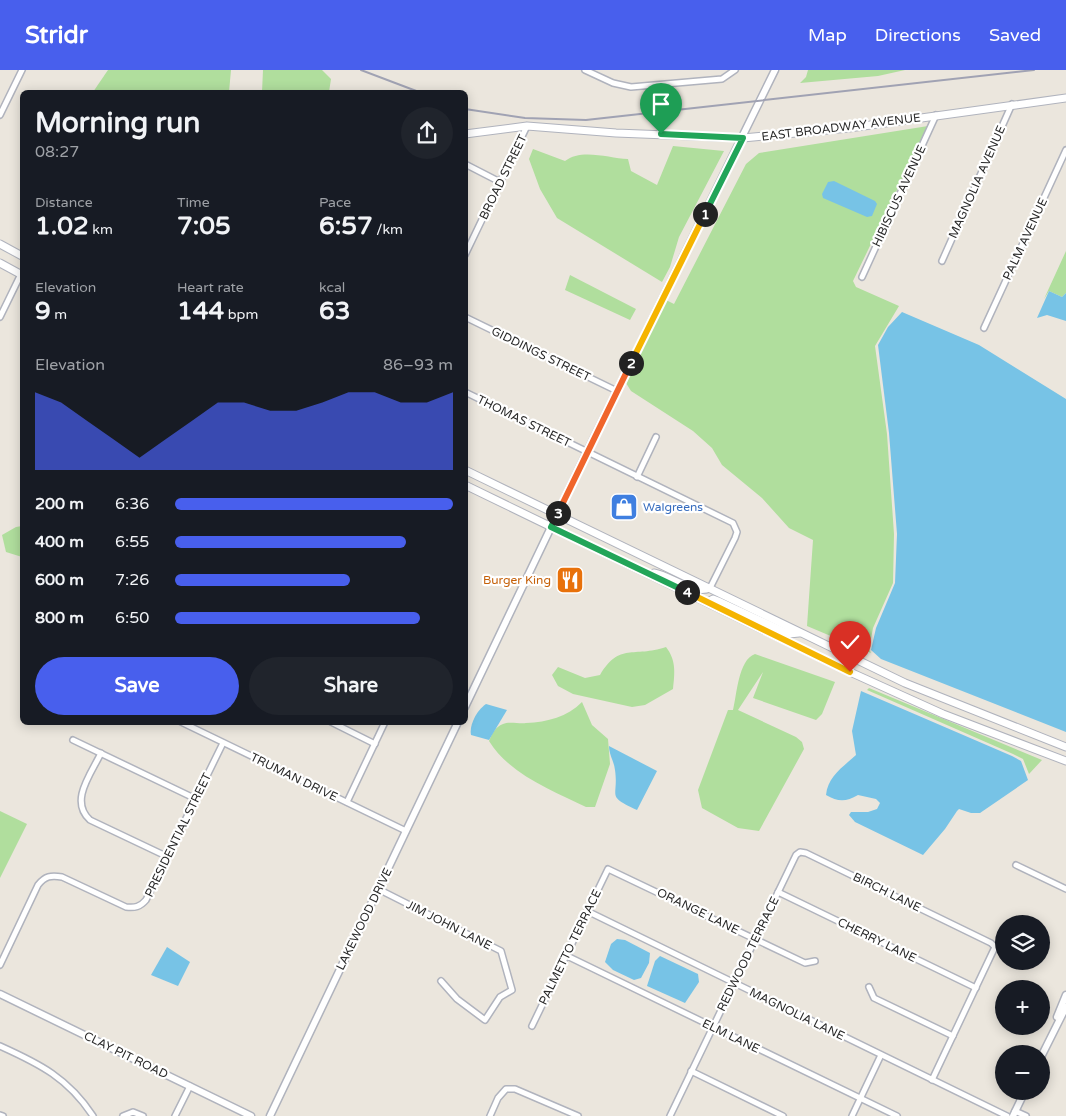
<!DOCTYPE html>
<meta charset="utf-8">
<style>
:root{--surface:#171b24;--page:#20242c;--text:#f1f3f6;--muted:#9ea1a6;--accent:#485fed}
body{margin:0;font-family:"Varela Round",sans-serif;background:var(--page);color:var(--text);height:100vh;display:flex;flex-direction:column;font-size:19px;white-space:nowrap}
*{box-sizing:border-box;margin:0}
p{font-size:16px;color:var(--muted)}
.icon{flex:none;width:28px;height:28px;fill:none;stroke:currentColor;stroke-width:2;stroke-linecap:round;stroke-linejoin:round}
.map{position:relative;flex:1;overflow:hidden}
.side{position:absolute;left:20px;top:20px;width:448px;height:635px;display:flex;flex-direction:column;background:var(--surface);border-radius:8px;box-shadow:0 2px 12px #0003}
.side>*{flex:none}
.tools{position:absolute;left:995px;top:845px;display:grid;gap:10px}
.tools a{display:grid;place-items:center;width:55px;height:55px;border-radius:50%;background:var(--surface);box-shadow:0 2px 12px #0003;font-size:25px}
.pin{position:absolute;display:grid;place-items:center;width:42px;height:42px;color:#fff;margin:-51px -21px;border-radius:50% 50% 50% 0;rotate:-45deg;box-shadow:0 0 5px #0007}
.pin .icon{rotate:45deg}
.km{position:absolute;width:25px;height:25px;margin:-12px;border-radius:50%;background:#222;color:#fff;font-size:14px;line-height:25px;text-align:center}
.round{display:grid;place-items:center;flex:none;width:52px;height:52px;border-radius:26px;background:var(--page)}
.headline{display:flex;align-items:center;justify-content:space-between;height:85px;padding:0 15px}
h1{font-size:28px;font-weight:700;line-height:38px}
.figures{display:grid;grid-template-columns:repeat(3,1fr);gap:8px;height:85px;padding:5px 15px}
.figures div{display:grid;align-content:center}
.figures b{font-size:25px;font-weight:700}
.figures small{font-size:14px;font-weight:400}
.figures p{font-size:14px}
.chart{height:140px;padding:10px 15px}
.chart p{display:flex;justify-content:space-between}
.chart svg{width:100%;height:90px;margin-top:5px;fill:var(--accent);opacity:.7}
.primary-button{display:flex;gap:10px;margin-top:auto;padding:10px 15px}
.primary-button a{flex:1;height:58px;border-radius:30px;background:var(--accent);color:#fff;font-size:20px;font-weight:700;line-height:58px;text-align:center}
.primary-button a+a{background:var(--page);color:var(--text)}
ul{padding:0 15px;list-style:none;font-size:16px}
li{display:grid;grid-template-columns:80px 60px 1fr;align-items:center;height:38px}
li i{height:12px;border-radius:6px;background:var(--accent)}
header{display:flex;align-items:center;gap:30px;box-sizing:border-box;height:70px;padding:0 25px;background:var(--accent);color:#fff}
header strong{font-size:24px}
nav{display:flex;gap:28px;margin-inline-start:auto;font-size:18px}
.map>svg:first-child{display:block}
</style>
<header>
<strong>Stridr</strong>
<nav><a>Map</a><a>Directions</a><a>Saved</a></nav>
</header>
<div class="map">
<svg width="1066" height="1046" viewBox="0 0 1066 1046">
<rect width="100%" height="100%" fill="#ebe6dd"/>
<g fill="#b0de9d">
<polygon points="108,0 231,0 229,22 93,22"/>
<polygon points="263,0 322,0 331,9 329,22 262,22"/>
<polygon points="808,0 905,0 878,6 800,13 806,7"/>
<polygon points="928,56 853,211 856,217 899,236 875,276 887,364 894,464 893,513 873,558 869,579 871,583 807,556 813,470 789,458 762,428 722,395 712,378 693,361 631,321 626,313 666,230 674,234 746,94 759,83"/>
<path d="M673 76 724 81 679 167 670 197 662 212 557 148 540 119 529 89 533 79 565 91C581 78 609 88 628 89L631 101 657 115Z"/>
<polygon points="1066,181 1066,223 1062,227 1049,221 1044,229"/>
<polygon points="570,205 636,239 630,250 565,220"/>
<polygon points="22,456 22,487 6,482 2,465 16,457"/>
<path d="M666 577C676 590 675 602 673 619L645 635 632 637 573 624 558 616 552 605 558 597 585 608 600 605C620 572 633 588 666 577Z"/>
<path d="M755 584 835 612 822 644 816 650 753 628 763 602 738 640 796 667 802 672 804 679 759 761 738 758 702 738 698 720 728 640H733C737 625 738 590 755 584Z"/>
<polygon points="869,618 1042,690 1029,704 1023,689 1013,684 867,620"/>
<path d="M582 632 592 655 608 669 610 694 595 737H586C553 721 509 704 489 671 492 664 495 657 503 654 509 651 519 654 526 653 548 652 567 647 582 632Z"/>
<polygon points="0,741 27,754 0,808"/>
</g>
<g fill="#77c3e6">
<polygon points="834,111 875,131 877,134 872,146 867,147 823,128 822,124 828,112"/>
<polygon points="1049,221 1062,227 1066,223 1066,251 1047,245 1037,248"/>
<polygon points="902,242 979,275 1066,329 1066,662 881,589 871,580 876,558 895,513 897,464 889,363 878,275 888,257"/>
<path d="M861 621 1012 686 1021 691 1028 710 980 743H971L959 739 957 741 945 759 923 785 855 752 849 745 851 742H868L877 739 880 733 876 729 858 725C846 732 838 732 826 725 828 706 843 697 856 685L852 661Z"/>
<path d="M486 634 507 640 489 670 471 665C469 655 477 640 486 634Z"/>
<path d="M609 676 657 701 637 740C605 725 619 728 615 700 614 691 609 685 609 676Z"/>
<polygon points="617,869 625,870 650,883 649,893 641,908 634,910 613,900 605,892 611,874"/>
<polygon points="167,877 190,892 178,916 151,905"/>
<polygon points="660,886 698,904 699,912 685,933 647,916 655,891"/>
</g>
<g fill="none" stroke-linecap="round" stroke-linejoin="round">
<g stroke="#b0b3bd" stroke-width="8">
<g id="minor">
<polyline points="585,0 613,13 631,17 722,9 735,0"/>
<polyline points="0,45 22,0"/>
<polyline points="465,94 500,112"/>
<polyline points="465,185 527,56"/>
<polyline points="942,191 1012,34"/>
<polyline points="862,207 936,45"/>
<polyline points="0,247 21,204"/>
<polyline points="465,247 617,321"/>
<polyline points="984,258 1066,80"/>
<polyline points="465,322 733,453 737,462 735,468 710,518"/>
<polyline points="637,407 656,367"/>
<polyline points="181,652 406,761"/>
<polyline points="331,652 375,674"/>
<polyline points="73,670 196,729"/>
<path d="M101 683C91 704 69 731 90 750L168 787"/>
<polyline points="347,732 385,652"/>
<polyline points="1016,795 1066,819"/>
<polyline points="378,819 501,881 512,920 500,927 485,950 457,929 441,911"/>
<polyline points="778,822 976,918"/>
<polyline points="587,841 1007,1046"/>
<polyline points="565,885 897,1046"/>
<path d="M0 895 38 815C45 806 51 805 62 807L126 837C135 838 140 837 146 830L223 673"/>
<polyline points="869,917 874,928 953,966"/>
<polyline points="532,956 608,799 805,893 815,891"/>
<path d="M0 976C40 994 68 1008 93 1046"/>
<polyline points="691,1001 783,1046"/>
<polyline points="1015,1041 1026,1046"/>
<polyline points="0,1045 3,1046"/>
<polyline points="123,1046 133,1042 143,1046"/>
<polyline points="175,1046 190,1016"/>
<polyline points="490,1046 498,1028 506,1019 515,1019 578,1046"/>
<polyline points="670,1046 796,785 800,782 806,783 991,873 995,877 932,1010"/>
<polyline points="852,1046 881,985"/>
</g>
</g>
<g stroke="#b0b3bd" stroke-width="9">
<g id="tertiary">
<polyline points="465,637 587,382 775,0"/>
<polyline points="0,924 251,1046"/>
<polyline points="1057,947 1066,925"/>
<polyline points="1041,987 1066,937"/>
<polyline points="270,1046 458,652"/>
<polyline points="1013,1046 1025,1021"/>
</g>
</g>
<g stroke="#b0b3bd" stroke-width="9">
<g id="secondary">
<polyline points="465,64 527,56 616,63 743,68 849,58 1066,28"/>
<polyline points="0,174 22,186"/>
<polyline points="0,193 22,205"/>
<polyline points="465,400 905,613 1066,677"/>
<polyline points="465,415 850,602 943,644 1066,691"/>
<path d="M654 503C671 506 693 525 710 518"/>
<polyline points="708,532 713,529 718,531 789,564 799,563"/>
</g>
</g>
<use href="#minor" stroke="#fff" stroke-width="5"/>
<use href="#tertiary" stroke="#fff" stroke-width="6"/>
<use href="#secondary" stroke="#fff" stroke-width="7"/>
<g stroke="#a0a2b3" stroke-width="2">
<polyline points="361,0 419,22"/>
<polyline points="465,39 525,48 586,50 1034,0"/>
</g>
</g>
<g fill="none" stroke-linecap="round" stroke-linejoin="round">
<g stroke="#fff" stroke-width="10">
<polyline id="split-1" points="661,64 743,68 705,144"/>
</g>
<g stroke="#fff" stroke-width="10">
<polyline id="split-2" points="631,293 705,144"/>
</g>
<g stroke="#fff" stroke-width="10">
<polyline id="split-3" points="558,443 631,293"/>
</g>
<g stroke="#fff" stroke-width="10">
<polyline id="split-4" points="558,443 551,457 687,522"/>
</g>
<g stroke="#fff" stroke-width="10">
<polyline id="split-5" points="687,522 850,602"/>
</g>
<use href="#split-1" stroke="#22a559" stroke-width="6"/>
<use href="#split-2" stroke="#f5b400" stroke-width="6"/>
<use href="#split-3" stroke="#f0652b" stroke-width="6"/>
<use href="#split-4" stroke="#22a559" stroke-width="6"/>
<use href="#split-5" stroke="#f5b400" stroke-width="6"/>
</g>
<defs>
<g id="shop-square" transform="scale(1.4375)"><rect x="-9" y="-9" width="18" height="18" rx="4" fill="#3f7fe0" stroke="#fff"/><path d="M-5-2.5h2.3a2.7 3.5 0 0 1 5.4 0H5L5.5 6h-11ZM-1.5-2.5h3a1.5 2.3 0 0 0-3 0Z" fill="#fff"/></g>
<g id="restaurant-square" transform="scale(1.4375)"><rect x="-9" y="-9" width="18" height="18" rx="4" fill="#e8710a" stroke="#fff"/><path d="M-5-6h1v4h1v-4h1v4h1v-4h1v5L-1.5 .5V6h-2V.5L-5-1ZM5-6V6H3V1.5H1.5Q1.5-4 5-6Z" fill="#fff"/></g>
</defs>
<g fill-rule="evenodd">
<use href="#shop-square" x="624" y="437"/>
<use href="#restaurant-square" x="570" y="510"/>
</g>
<g text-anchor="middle" stroke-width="4.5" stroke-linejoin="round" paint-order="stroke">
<g font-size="12" fill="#2a2a2a" stroke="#fff">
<text transform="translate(841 57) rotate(-7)" y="4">EAST BROADWAY AVENUE</text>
<text transform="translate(503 107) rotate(-64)" y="4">BROAD STREET</text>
<text transform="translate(977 112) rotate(-66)" y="4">MAGNOLIA AVENUE</text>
<text transform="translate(899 126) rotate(-65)" y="4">HIBISCUS AVENUE</text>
<text transform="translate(1025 169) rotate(-65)" y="4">PALM AVENUE</text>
<text transform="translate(541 284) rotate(26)" y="4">GIDDINGS STREET</text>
<text transform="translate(524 351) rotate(26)" y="4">THOMAS STREET</text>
<text transform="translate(294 707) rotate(26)" y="4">TRUMAN DRIVE</text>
<text transform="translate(178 765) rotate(-64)" y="4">PRESIDENTIAL STREET</text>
<text transform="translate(887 822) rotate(26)" y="4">BIRCH LANE</text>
<text transform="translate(698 841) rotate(26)" y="4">ORANGE LANE</text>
<text transform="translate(364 849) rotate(-64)" y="4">LAKEWOOD DRIVE</text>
<text transform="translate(449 855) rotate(27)" y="4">JIM JOHN LANE</text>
<text transform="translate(877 870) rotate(26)" y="4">CHERRY LANE</text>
<text transform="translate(570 877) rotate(-64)" y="4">PALMETTO TERRACE</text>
<text transform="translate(748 884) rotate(-64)" y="4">REDWOOD TERRACE</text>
<text transform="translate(797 944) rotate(26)" y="4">MAGNOLIA LANE</text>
<text transform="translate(731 966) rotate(26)" y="4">ELM LANE</text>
<text transform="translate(126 985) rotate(26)" y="4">CLAY PIT ROAD</text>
</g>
<g font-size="12" fill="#366cbe" stroke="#fff" text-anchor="start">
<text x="643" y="441">Walgreens</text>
</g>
<g font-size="12" fill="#c56008" stroke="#fff" text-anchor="end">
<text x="551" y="514">Burger King</text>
</g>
</g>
</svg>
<div class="tools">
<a><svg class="icon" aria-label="layers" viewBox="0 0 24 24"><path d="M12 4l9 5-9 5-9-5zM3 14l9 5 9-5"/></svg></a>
<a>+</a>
<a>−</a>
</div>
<div class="pin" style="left:661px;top:64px;background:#1e9e55"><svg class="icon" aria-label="arrive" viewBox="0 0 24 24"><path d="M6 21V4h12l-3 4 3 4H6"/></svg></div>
<div class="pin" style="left:850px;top:602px;background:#d93025"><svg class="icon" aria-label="check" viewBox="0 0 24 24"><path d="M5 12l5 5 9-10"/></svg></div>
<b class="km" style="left:705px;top:144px">1</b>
<b class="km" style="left:631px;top:293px">2</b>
<b class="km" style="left:558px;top:443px">3</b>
<b class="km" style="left:687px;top:522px">4</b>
<section class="side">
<div class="headline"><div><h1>Morning run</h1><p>08:27</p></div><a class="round"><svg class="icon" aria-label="share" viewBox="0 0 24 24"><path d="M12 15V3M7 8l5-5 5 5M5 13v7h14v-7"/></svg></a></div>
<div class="figures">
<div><p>Distance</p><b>1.02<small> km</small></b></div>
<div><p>Time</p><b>7:05</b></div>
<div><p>Pace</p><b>6:57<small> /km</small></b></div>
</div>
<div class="figures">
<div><p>Elevation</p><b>9<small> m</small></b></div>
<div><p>Heart rate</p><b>144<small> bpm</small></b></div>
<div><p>kcal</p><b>63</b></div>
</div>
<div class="chart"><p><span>Elevation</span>86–93 m</p>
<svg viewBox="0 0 160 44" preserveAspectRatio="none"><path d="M0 44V6L10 11L20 20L30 29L40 38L50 29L60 20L70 11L80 11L90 15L100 15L110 11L120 6L130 6L140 11L150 11L160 6V44z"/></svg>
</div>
<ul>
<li><b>200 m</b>6:36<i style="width:100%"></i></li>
<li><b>400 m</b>6:55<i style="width:83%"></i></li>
<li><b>600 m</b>7:26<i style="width:63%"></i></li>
<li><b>800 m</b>6:50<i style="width:88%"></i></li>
</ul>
<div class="primary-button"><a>Save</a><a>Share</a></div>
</section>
</div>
